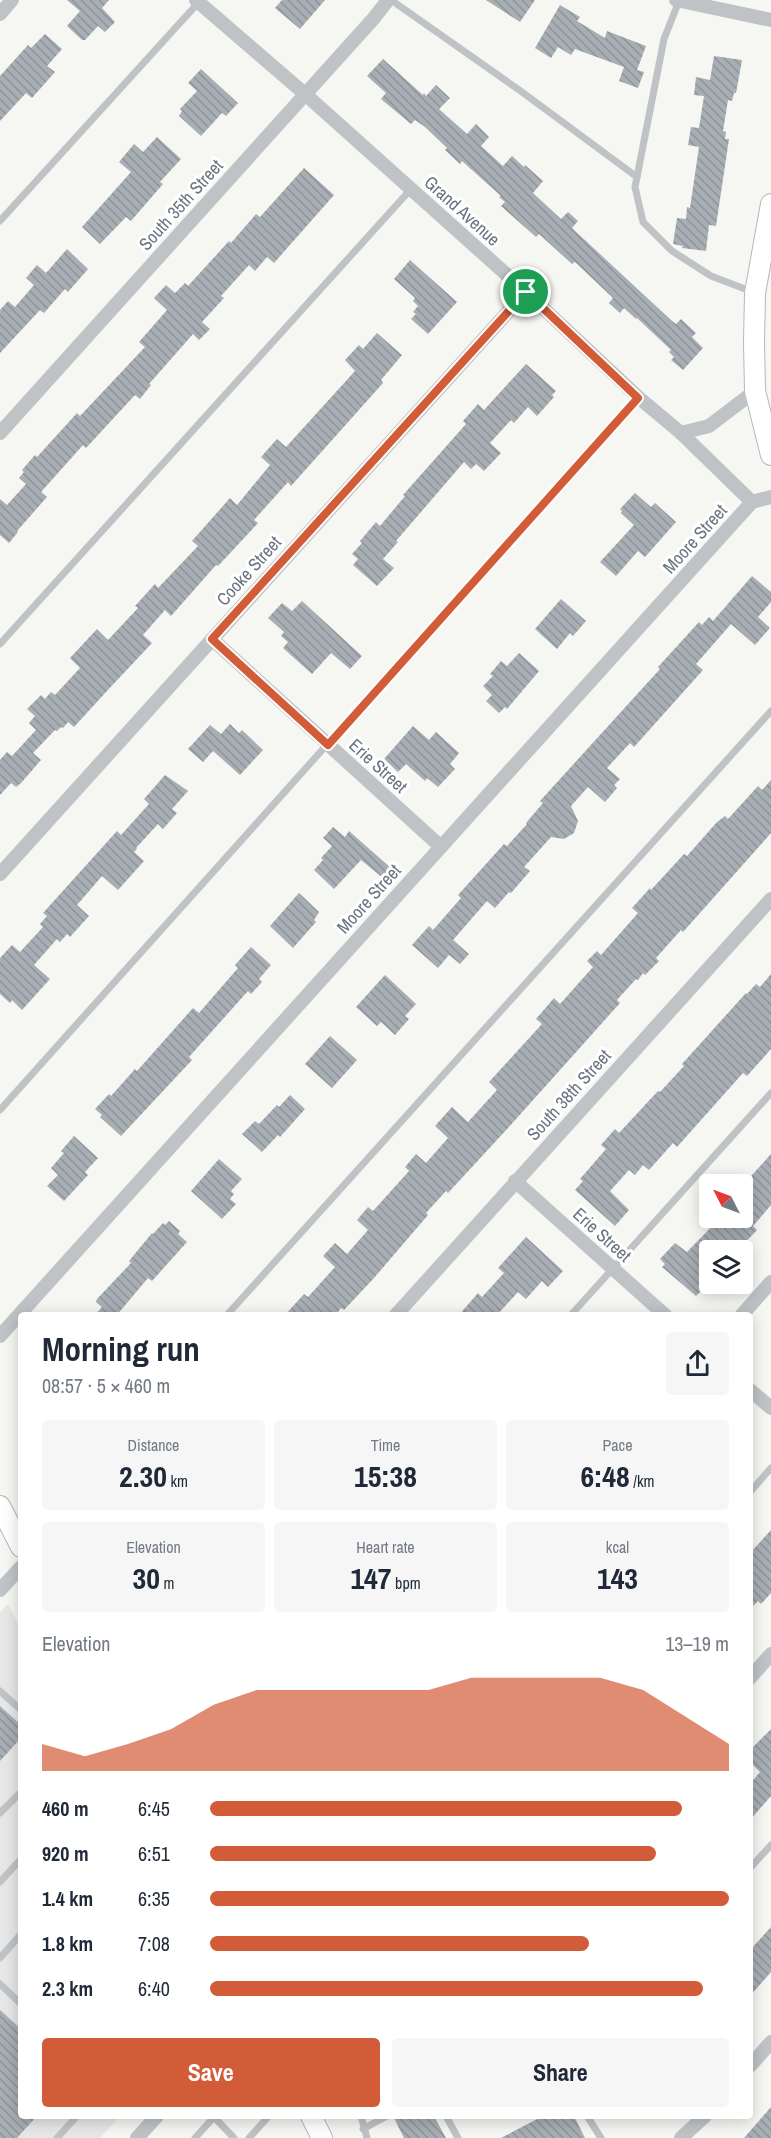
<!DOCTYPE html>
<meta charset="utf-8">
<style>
:root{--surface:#fff;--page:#f6f6f7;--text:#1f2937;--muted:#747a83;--accent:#d25c37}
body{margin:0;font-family:"Archivo Narrow",sans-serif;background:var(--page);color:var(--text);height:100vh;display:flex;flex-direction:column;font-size:22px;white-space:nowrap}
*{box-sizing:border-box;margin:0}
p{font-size:20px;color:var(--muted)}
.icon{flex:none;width:33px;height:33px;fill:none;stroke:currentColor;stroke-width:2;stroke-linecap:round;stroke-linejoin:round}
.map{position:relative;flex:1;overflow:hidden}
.panel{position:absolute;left:18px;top:1312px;width:735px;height:807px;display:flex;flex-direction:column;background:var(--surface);border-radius:6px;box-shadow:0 3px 15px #0003}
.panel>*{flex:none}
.needle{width:39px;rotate:312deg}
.fabs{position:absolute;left:699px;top:1174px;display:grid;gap:12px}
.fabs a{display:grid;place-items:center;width:54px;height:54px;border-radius:6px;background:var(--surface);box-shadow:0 3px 15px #0003;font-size:30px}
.pin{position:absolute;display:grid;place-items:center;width:51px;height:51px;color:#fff;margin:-26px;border:3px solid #fff;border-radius:50%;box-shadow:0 2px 6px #0007}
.round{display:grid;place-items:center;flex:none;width:63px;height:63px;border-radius:6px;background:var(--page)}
.overview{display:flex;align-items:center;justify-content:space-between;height:102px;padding:0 24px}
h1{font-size:33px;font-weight:800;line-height:45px}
.metrics{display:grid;grid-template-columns:repeat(3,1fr);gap:9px;height:102px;padding:6px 24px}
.metrics div{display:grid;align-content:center;border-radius:6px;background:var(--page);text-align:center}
.metrics b{font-size:30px;font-weight:800}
.metrics small{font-size:16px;font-weight:400}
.metrics p{font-size:16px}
.chart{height:168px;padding:12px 24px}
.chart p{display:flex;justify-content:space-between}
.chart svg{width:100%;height:108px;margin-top:6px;fill:var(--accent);opacity:.7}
.button{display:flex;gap:12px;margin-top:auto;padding:12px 24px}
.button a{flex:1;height:69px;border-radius:6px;background:var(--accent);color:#fff;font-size:24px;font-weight:800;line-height:69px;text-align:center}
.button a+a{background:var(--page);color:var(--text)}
ul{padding:0 24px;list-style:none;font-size:20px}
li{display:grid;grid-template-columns:96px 72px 1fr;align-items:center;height:45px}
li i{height:15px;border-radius:8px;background:var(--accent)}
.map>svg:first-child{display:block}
</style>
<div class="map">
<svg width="771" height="2138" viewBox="0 0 771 2138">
<defs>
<pattern id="building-back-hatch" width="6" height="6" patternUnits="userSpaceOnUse" patternTransform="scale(1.5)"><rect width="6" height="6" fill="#a8afb4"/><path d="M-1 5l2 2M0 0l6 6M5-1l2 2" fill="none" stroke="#8d9398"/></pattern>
</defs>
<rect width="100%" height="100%" fill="#f6f6f3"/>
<polygon fill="#e6e7e6" points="8,1604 21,1629 21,2116 119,2117 100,2138 0,2138 0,1613"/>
<g fill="url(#building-back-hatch)">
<polygon points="67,0 109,0 102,8 115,22 105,32 98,26 85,40 82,40 67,26 80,11"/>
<polygon points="282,0 325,0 300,29 275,8"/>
<polygon points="486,0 535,0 520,22"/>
<polygon points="560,5 580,17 577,21 605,38 607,31 646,46 637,70 644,72 638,88 619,81 624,67 575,49 571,55 558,47 551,58 535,48"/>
<polygon points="45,34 62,49 47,66 55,72 32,98 26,93 0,121 0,76 28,45 31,48"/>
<polygon points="714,56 742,60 736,93 734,93 732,101 728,100 723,131 726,132 725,139 729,139 716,226 709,225 706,251 682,248 683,246 673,244 677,218 686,219 687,207 690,208 699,147 688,145 691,127 699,128 704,96 694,95 696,77 710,80"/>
<polygon points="383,59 423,95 424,93 426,96 436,85 450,98 439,109 467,134 476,124 489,137 481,146 503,166 512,156 524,167 525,165 543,181 533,193 561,219 568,212 578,221 572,228 672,321 676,324 681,319 696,333 692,337 703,348 683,370 671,360 674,357 669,352 671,350 637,318 636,319 624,308 620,313 609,303 613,298 575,262 572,264 539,234 536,237 501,206 505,202 499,197 501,196 462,161 460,164 445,150 447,148 425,127 415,120 411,124 381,99 386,93 367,76"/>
<polygon points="201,69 238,103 226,116 222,113 201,136 179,116 182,111 180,109 197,91 188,83"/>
<polygon points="157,137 181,159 160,182 163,184 131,221 126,217 100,244 82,227 131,172 119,162 134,144 143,152"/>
<polygon points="304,168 334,195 274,263 267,257 255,271 249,265 221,296 224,298 202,322 210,329 199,340 193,334 149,384 151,385 140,399 135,395 86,448 83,445 41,492 47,497 17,531 18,532 9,543 0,535 0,499 7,505 26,484 19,478 24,472 22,470 35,455 37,457 77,413 80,416 145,347 139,342 167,310 154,298 166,285 175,293 185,283 188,286 229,241 231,243 256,214 260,217"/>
<polygon points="67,249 88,269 68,292 65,289 44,313 40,310 0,353 0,310 8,301 15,307 34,285 26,278 37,265 46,273"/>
<polygon points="410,260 457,302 428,334 411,319 416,314 413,312 418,306 413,301 415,298 394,279"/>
<polygon points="377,333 402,355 381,380 383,383 291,486 288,482 254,520 258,523 218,566 216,565 171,616 165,610 143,635 152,643 106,692 74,727 68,722 63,728 61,727 57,731 55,730 33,753 41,760 21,783 16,787 11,783 0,795 0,760 7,752 12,756 36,730 29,723 35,716 27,709 41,695 45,699 51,692 55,695 80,668 70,658 97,629 108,640 138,608 135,606 155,584 158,588 198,546 192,541 230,498 237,505 270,465 261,457 277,439 286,447 355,371 345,360 359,345 363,349"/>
<polygon points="526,364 556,391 552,395 554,397 537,416 528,407 514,423 511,420 490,443 501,453 484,471 476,464 471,469 464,462 396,541 398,542 383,559 394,568 377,586 353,565 358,559 352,554 362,543 360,541 376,522 380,526 405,496 403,495 466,424 463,421 478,404 484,410"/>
<polygon points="635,493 651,507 655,503 676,522 645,557 638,551 616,576 600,562 634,525 621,513 622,511 620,509"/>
<polygon points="752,576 771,592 771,602 758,617 770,628 755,645 731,624 696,664 703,670 634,747 630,743 607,768 620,779 614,785 617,788 605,802 588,787 571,806 578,821 574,833 564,839 551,837 524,867 530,871 511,893 509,892 495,908 487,901 453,940 469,954 460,964 449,955 438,968 412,945 429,926 433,930 461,898 458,895 504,844 507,846 527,824 526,823 543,803 540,801 660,669 658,667 699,622 702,625 709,617 713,621"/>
<polygon points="561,599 586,621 573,636 570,633 557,649 535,629"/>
<polygon points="302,601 362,656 350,669 331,653 312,674 283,648 288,642 281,636 284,632 268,618 282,603 292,611"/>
<polygon points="519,653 539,671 507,709 505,707 499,713 486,701 492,695 483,686 493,676 490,674 501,661 507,666"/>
<polygon points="230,724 239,733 242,730 263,750 240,775 213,751 203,762 188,749 210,725 221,734"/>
<polygon points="413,726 429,740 436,732 459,753 450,764 455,769 438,787 427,778 425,781 406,764 398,772 384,759"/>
<polygon points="165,775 188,791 172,809 177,813 163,829 158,824 136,848 137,849 134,852 144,861 118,890 102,876 77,905 89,916 70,937 67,934 60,942 57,939 34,965 50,979 22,1010 12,1000 10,1003 0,994 0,958 12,945 20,952 43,927 40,924 47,916 43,913 117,831 121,835 149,804 144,799"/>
<polygon points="771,780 771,833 683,932 681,930 656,958 659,961 645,975 643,973 638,980 636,979 617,1000 620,1003 508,1128 448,1193 446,1191 426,1213 428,1215 374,1278 344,1310 341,1308 335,1316 284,1316 304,1294 308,1297 335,1267 323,1256 335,1243 347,1254 368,1230 357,1220 368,1207 373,1211 409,1171 405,1167 416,1154 426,1163 448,1138 435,1126 452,1107 468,1122 497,1090 489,1082 542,1024 536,1019 554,998 560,1004 593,967 587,961 597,951 601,955 638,913 632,908 650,888 651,890 684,854 687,856 717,822 725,816 728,819 758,786 762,790"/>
<polygon points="333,827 345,837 349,831 392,869 383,878 361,860 334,889 314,870 323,860 321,858 332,846 323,838"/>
<polygon points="299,893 319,912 314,920 316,922 293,948 270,926"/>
<polygon points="251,947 271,965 259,979 262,982 251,994 248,991 189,1057 192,1060 121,1136 100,1117 102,1115 95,1109 109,1094 111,1096 135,1069 137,1071 193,1008 199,1013 238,968 235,965"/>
<polygon points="771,974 771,1049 747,1076 743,1073 677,1147 673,1143 649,1170 643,1165 635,1175 629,1170 610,1191 629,1210 615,1226 575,1190 583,1181 580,1179 606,1149 601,1145 615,1129 619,1133 658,1091 660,1092 684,1066 682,1064 746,993 747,994 756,984 760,987"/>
<polygon points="385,975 416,1004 405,1016 409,1019 395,1035 381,1022 377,1026 356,1007"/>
<polygon points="330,1036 357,1060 332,1088 305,1064"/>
<polygon points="290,1095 305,1109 280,1137 278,1135 262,1152 242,1134 255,1121 259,1124 277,1105 279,1107"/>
<polygon points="74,1136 98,1158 85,1172 88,1175 64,1201 47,1186 58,1175 51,1168 64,1153 61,1151"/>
<polygon points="771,1154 771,1205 753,1226 757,1230 737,1251 710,1251 710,1282 696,1296 662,1267 665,1264 660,1259 675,1243 687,1252 720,1218 742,1218 742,1186"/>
<polygon points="219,1159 242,1179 231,1191 234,1194 230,1199 236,1204 222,1219 191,1191"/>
<polygon points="169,1221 180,1231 178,1234 187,1242 152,1281 148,1278 116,1316 94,1316 102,1307 96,1302 97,1299 131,1263 129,1261 152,1233 153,1234 163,1223 165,1225"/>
<polygon points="526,1237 563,1271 548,1287 542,1281 526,1299 518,1292 496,1316 458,1316 478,1293 482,1297 504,1273 498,1268"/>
<polygon points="771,1530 771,1593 761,1604 758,1601 750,1609 750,1553"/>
<polygon points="0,1706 21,1725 21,1738 0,1761"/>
<polygon points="771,1729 771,1796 750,1820 750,1784 760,1772 750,1762 750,1750"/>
<polygon points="771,1927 771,1972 750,1996 750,1950"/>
<polygon points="0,2010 21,2029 21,2116 37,2116 17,2138 0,2138"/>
<polygon points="771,2107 771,2138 744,2138"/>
<polygon points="393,2116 434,2116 446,2138 404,2138"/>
<polygon points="543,2116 574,2116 585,2138 501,2138"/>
</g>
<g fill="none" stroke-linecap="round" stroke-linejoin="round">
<g stroke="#b4b8bc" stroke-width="22">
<g id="secondary">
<polyline points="771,204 755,293 754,343 755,391 771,455"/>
<polyline points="0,1506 21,1547"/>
<polyline points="311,2116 322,2138"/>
</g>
</g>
<g stroke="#bfc3c6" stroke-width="7">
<polyline points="391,0 522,92 637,177"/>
<polyline points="679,1 664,39 635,187 643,222 672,251 711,276 753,292"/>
<polyline points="0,221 199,2"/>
<polyline points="0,644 411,189"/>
<polyline points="0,1110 638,397"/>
<polyline points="226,1316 771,711"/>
<polyline points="570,1316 771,1093"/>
<polyline points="750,1492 771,1468"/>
<polyline points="0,1691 21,1710"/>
<polyline points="0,1813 21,1792"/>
<polyline points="750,1868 771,1845"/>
<polyline points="0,1882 21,1859"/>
<polyline points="0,1958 21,1934"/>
<polyline points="0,1984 21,2004"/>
<polyline points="213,2116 234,2138"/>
<polyline points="361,2116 367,2138"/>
<polyline points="446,2116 458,2138"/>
<polyline points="587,2116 601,2138"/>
<polyline points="363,2129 387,2116"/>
<polyline points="57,2138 77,2116"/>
<polyline points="195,2138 214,2117"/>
<polyline points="249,2138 269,2116"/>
</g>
<g stroke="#bfc3c6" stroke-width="14">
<polyline points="196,0 305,94 526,292 638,397 681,433 752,502"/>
<polyline points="676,0 771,20"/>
<polyline points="0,14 12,0"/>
<polyline points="0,433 374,18 388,0"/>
<polyline points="681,433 709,426 755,391"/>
<polyline points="212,639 440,846"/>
<polyline points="0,874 526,292"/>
<polyline points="515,1181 666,1316"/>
<polyline points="395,1316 771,899"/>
<polyline points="741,1316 771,1282"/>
<polyline points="0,1336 752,502 771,497"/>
<polyline points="750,1390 771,1408"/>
<polyline points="0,1590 21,1567"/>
<polyline points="750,1678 771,1654"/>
<polyline points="750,2066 771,2042"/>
<polyline points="137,2138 157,2116"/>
<polyline points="681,2138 705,2116"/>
</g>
<use href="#secondary" stroke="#fff" stroke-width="20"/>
</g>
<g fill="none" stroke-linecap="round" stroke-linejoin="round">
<g stroke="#fff" stroke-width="12">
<polygon id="route" points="526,292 638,398 328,745 212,639"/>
</g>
<use href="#route" stroke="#d25c37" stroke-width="8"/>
</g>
<g text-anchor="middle" stroke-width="6" stroke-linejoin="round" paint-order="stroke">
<g font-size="18" fill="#687581" stroke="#fff">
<text transform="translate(181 205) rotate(-48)" y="6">South 35th Street</text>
<text transform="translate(462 211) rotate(42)" y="6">Grand Avenue</text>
<text transform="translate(695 539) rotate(-48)" y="6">Moore Street</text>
<text transform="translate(249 571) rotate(-48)" y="6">Cooke Street</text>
<text transform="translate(378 766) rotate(42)" y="6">Erie Street</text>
<text transform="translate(369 899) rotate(-48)" y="6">Moore Street</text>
<text transform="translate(569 1095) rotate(-48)" y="6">South 38th Street</text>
<text transform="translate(602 1235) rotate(42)" y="6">Erie Street</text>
</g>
</g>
</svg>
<div class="fabs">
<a><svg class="needle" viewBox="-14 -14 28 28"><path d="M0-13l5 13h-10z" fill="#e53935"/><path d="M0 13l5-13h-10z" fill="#747a83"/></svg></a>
<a><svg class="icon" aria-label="layers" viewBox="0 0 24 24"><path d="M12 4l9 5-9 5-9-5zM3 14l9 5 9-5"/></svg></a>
</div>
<div class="pin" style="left:526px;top:292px;background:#1e9e55"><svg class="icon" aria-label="arrive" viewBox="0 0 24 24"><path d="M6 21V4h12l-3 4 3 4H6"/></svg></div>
<section class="panel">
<div class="overview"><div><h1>Morning run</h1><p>08:57 · 5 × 460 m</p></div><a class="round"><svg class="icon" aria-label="share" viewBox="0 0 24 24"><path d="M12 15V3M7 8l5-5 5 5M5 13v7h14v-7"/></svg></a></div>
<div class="metrics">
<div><p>Distance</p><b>2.30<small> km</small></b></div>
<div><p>Time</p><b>15:38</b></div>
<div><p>Pace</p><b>6:48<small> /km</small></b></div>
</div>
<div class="metrics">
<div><p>Elevation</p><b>30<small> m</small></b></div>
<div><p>Heart rate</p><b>147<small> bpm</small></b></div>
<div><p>kcal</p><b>143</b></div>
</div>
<div class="chart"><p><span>Elevation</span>13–19 m</p>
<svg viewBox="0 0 160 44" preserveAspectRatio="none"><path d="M0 44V33L10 38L20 33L30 27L40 17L50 11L60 11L70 11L80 11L90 11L100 6L110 6L120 6L130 6L140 11L150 22L160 33V44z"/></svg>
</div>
<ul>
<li><b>460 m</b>6:45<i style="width:91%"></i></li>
<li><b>920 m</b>6:51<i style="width:86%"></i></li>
<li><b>1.4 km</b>6:35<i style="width:100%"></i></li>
<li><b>1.8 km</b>7:08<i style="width:73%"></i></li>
<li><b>2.3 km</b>6:40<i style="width:95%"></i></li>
</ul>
<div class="button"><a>Save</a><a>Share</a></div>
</section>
</div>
